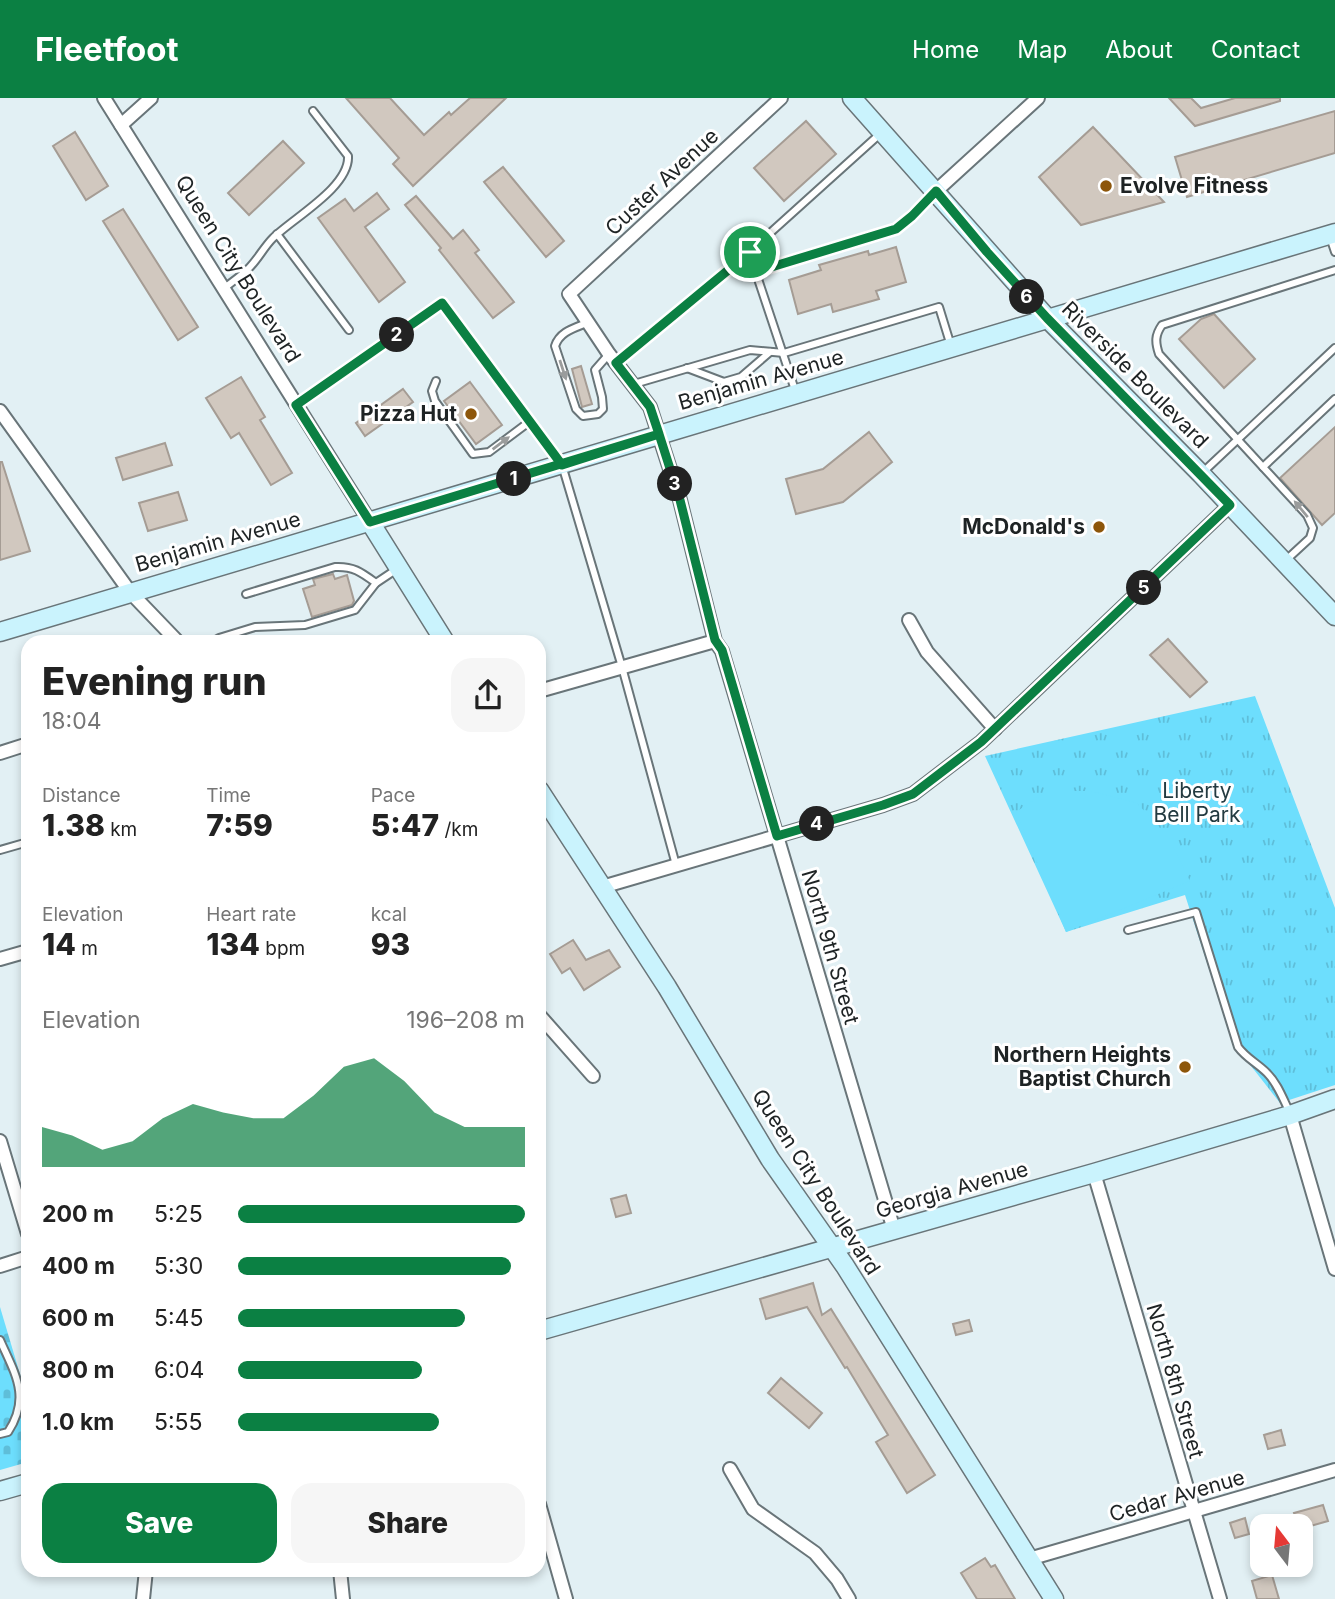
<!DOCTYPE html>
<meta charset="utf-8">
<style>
:root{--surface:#fff;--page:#f6f6f6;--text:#222;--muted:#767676;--accent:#0b8043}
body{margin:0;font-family:Inter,sans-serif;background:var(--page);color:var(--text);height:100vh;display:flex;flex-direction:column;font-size:26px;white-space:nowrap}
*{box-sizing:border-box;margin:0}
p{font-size:23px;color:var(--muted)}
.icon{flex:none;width:38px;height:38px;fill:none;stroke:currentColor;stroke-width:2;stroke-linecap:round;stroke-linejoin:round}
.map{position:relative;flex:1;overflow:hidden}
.panel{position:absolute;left:21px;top:537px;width:525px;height:942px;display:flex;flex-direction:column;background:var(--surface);border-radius:21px;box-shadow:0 4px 10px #0003}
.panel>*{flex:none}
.needle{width:46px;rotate:344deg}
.tools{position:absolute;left:1250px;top:1416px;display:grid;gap:14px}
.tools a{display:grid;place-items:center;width:63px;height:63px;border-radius:14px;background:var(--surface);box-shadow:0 4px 10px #0003;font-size:35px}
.pin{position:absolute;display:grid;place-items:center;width:60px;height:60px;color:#fff;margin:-30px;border:4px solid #fff;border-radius:50%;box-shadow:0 2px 7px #0007}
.km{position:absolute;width:35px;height:35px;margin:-18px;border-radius:50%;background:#222;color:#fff;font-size:19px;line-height:35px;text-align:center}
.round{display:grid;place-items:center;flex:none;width:74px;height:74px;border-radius:21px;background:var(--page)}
.head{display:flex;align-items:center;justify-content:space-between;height:119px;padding:0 21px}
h1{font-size:38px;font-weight:800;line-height:52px}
.figures{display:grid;grid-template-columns:repeat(3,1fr);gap:10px;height:119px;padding:7px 21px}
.figures div{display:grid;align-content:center}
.figures b{font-size:30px;font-weight:800}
.figures small{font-size:19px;font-weight:400}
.figures p{font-size:19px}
.chart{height:196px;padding:14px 21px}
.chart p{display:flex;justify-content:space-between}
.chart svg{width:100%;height:126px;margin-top:7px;fill:var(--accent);opacity:.7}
.primary-button{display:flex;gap:14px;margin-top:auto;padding:14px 21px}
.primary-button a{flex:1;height:80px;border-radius:21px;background:var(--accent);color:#fff;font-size:28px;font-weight:800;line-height:80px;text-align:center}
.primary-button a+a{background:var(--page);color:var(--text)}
ul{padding:0 21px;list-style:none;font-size:23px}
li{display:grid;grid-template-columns:112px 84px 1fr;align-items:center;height:52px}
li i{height:18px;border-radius:9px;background:var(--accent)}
header{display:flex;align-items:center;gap:42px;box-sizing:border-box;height:98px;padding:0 35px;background:var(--accent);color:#fff}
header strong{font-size:33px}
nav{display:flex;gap:38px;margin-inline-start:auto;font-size:24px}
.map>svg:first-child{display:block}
</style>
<header>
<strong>Fleetfoot</strong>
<nav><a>Home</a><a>Map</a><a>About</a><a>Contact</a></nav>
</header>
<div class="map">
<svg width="1335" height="1501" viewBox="0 0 1335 1501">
<defs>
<pattern id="grass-tufts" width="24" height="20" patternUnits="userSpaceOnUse" patternTransform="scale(1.75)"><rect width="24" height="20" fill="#6ddefd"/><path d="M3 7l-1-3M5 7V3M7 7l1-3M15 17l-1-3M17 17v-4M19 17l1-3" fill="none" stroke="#5ebed9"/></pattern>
<pattern id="cemetery-stones" width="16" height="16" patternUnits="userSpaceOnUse" patternTransform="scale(1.75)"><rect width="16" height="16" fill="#6ddefd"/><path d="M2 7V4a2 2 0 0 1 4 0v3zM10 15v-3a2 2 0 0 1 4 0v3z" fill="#5ebed9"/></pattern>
</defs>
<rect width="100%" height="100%" fill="#e2f0f4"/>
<polygon fill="url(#grass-tufts)" points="1255,598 1335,810 1335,987 1280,1005 1233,945 1185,797 1066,834 985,658"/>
<polygon fill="url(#cemetery-stones)" points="0,1209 28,1303 28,1364 0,1372"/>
<polygon fill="#6ddefd" points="1047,693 1091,693 1137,705 1169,740 1190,783 1066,834 1016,714"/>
<g fill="#d1c8bf" stroke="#a59c94" stroke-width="2">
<polygon points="346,0 390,0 424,37 449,14 451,17 470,0 506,0 413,88 393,66 399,60"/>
<polygon points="1169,0 1191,0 1201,10 1235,0 1280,0 1280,3 1195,28"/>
<polygon points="1335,13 1335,55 1187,99 1175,59"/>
<polygon points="806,23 836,56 784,103 754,70"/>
<polygon points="1093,29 1164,104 1081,127 1039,79"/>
<polygon points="75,34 108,88 86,102 53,48"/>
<polygon points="283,43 304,65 249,117 228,95"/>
<polygon points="503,69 564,143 546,159 484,84"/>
<polygon points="377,95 389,111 365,129 405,184 379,204 318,120 345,101 354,113"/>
<polygon points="416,98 453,141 463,132 479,152 475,155 514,204 493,220 439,152 441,150 405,107"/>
<polygon points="123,111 198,229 178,242 103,123"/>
<polygon points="896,149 906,184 876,193 879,201 833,214 831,206 798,216 789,182 821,172 819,167 868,153 869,157"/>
<polygon points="1214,216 1255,261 1224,290 1179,241 1201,221"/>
<polygon points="581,268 592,306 582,309 572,271"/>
<polygon points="241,279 265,319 260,322 292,375 271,387 239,335 231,340 206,300"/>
<polygon points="470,284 502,327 476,346 444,303"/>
<polygon points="403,291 413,304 365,338 356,325"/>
<polygon points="1335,329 1335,415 1322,427 1280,380"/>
<polygon points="869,334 892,364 843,404 796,416 786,381 823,371"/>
<polygon points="165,345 172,367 123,382 116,360"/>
<polygon points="0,364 2,364 30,453 0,462"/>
<polygon points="178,394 187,422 148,433 139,405"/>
<polygon points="333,476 335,481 347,477 354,503 352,507 312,519 303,491 315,487 313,481"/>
<polygon points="1168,541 1207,584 1190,599 1150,557"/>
<polygon points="573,842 586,862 609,852 620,869 584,892 570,870 562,875 550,856"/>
<polygon points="626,1097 631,1115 616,1119 611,1101"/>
<polygon points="813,1185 822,1217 831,1211 935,1377 907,1395 876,1344 888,1337 847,1269 845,1270 807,1209 766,1221 760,1201"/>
<polygon points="969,1222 972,1233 956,1237 953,1226"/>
<polygon points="781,1280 822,1315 809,1330 768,1295"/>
<polygon points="1281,1332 1285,1347 1268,1351 1264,1337"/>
<polygon points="1323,1407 1328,1423 1300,1431 1294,1415"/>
<polygon points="1245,1420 1249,1436 1235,1440 1230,1425"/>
<polygon points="985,1460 991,1469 995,1467 1015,1501 977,1501 961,1475"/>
<polygon points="1272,1477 1279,1501 1257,1501 1252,1483"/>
</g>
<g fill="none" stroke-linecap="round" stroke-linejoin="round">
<g stroke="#697579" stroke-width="10">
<g id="lane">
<polyline points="277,136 349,232"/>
<polyline points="1330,139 1335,154"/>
<polyline points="749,154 796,295"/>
<polyline points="755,174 896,131 935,94"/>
<path d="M223 191C232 184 241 178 249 170 258 161 264 149 273 140 293 120 350 89 348 58L313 13"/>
<path d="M589 224C575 230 560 233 555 248L576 311 583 318 598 316 603 311 602 299 595 272 609 256"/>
<polyline points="616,265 749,154 881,35"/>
<polyline points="687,270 724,284 741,279 770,254"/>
<polyline points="436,283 432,293 435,303 473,356 489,354 529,324"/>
<polyline points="634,286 750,252 784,255 939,209 951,248"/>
<polyline points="296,307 442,206 562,367 622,569 676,767"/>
<polyline points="1263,369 1335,301"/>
<polyline points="1201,376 1335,250"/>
<path d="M1284 464 1310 440 1313 430 1307 417 1159 256C1155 244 1155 237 1162 227L1335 172"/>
<path d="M246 496 335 469C353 468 361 474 376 485"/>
<polyline points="212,544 219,540 255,529 305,527 355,512 376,485 397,471"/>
<polyline points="0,752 28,744"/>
<path d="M1128 832 1196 814 1238 949C1246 960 1257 965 1267 975 1278 986 1283 1001 1290 1015"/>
<path d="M0 1242C15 1276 31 1299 8 1334L0 1336"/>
</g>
</g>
<g stroke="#697579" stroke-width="16">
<g id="street">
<polyline points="104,0 370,424"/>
<polyline points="781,0 569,196 609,256 650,309 680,402 715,543 722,553 894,1132"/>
<polyline points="121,27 151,0"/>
<polyline points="936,93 1038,0"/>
<polyline points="0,313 130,494 178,544"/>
<polyline points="909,522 927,554 995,631"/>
<polyline points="539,593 715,543"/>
<polyline points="0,655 28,646"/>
<polyline points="602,789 883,707 913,696 981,644 1230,407"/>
<polyline points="0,861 28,853"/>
<polyline points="539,917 593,978"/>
<polyline points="1290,1017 1335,1171"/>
<polyline points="0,1043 28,1136"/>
<polyline points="1094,1075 1220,1501"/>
<polyline points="0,1168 28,1159"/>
<polyline points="730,1371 753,1411 815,1455 837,1481 849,1501"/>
<polyline points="539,1406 566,1501"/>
<polyline points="1029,1461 1335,1372"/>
<polyline points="340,1472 343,1501"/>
<polyline points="143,1501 146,1472"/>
</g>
</g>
<g stroke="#697579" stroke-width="21">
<g id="secondary">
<polyline points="852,0 1047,220 1201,376 1335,518"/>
<polyline points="370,424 445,544"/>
<polyline points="0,534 1335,135"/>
<polyline points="539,692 667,889 770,1061 845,1168 1054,1501"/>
<polyline points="539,1233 1094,1075 1290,1017 1335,1001"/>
<polyline points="0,1393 28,1385"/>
</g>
</g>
<use href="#lane" stroke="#fff" stroke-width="6"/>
<use href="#street" stroke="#fff" stroke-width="12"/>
<use href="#secondary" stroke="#caf3fd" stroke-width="18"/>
</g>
<defs><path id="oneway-solid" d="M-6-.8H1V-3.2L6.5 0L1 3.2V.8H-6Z" transform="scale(1.75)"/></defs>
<g fill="#9a9c9c">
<use href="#oneway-solid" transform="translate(563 272) rotate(72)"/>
<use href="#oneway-solid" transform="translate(501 345) rotate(-37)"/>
<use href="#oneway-solid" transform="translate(1301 411) rotate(-130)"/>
</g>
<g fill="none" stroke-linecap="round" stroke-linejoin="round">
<g stroke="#fff" stroke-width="14">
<polyline id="route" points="750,154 616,265 650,309 659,336 370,424 296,307 442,205 562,367 659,336 680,402 715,542 722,552 777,738 883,707 913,696 981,644 1230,407 1047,220 987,154 936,93 912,118 896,131 755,174 750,154"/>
</g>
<use href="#route" stroke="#0b8043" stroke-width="9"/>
</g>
<g fill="#8d560a" stroke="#fff" stroke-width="2.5">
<circle cx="1106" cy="88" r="7"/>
<circle cx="471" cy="316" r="7"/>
<circle cx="1099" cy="429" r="7"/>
<circle cx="1185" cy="969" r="7"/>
</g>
<g text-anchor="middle" stroke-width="6" stroke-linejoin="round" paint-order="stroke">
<g font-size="21" fill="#1e2324" stroke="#fff">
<text transform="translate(662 84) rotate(-43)" y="7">Custer Avenue</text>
<text transform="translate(238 171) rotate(58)" y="7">Queen City Boulevard</text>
<text transform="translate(1135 277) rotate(45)" y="7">Riverside Boulevard</text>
<text transform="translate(761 282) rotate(-16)" y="7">Benjamin Avenue</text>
<text transform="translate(218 444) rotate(-16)" y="7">Benjamin Avenue</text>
<text transform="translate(830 849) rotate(74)" y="7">North 9th Street</text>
<text transform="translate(816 1084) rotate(57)" y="7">Queen City Boulevard</text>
<text transform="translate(952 1092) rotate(-16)" y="7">Georgia Avenue</text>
<text transform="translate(1175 1283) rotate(74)" y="7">North 8th Street</text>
<text transform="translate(1177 1398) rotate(-16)" y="7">Cedar Avenue</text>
</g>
<g font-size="21" font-weight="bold" fill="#1e2324" stroke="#fff" text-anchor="end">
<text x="1120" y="95" text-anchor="start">Evolve Fitness</text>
<text x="457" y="323">Pizza Hut</text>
<text x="1085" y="436">McDonald's</text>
<text x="1171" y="964">Northern Heights<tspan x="1171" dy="24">Baptist Church</tspan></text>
</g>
<g font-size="21" fill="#243b41" stroke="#fff">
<text x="1197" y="700">Liberty<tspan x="1197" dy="24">Bell Park</tspan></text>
</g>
</g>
</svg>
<div class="tools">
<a><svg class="needle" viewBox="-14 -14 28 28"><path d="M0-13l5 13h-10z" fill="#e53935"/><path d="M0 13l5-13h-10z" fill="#767676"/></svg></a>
</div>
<div class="pin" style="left:750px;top:154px;background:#1e9e55"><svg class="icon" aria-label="arrive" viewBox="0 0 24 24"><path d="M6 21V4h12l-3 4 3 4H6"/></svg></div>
<b class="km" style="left:514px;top:381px">1</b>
<b class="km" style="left:397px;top:237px">2</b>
<b class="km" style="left:675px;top:386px">3</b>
<b class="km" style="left:817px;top:726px">4</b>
<b class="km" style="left:1144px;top:490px">5</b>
<b class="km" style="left:1027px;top:199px">6</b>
<section class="panel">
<div class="head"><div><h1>Evening run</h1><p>18:04</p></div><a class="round"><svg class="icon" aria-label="share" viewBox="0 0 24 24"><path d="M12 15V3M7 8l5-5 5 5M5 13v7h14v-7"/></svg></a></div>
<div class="figures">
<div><p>Distance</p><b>1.38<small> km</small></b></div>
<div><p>Time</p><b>7:59</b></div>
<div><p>Pace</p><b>5:47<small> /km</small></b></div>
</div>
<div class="figures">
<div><p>Elevation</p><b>14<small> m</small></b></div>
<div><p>Heart rate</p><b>134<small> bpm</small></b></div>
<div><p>kcal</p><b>93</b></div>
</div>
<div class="chart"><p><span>Elevation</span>196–208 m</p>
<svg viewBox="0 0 160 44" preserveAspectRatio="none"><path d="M0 44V30L10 33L20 38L30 35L40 27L50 22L60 25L70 27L80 27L90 19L100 9L110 6L120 14L130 25L140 30L150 30L160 30V44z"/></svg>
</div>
<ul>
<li><b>200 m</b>5:25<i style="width:100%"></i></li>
<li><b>400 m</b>5:30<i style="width:95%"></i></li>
<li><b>600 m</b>5:45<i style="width:79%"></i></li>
<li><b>800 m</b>6:04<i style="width:64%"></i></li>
<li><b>1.0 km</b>5:55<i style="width:70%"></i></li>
</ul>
<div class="primary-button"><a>Save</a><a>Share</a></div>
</section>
</div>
